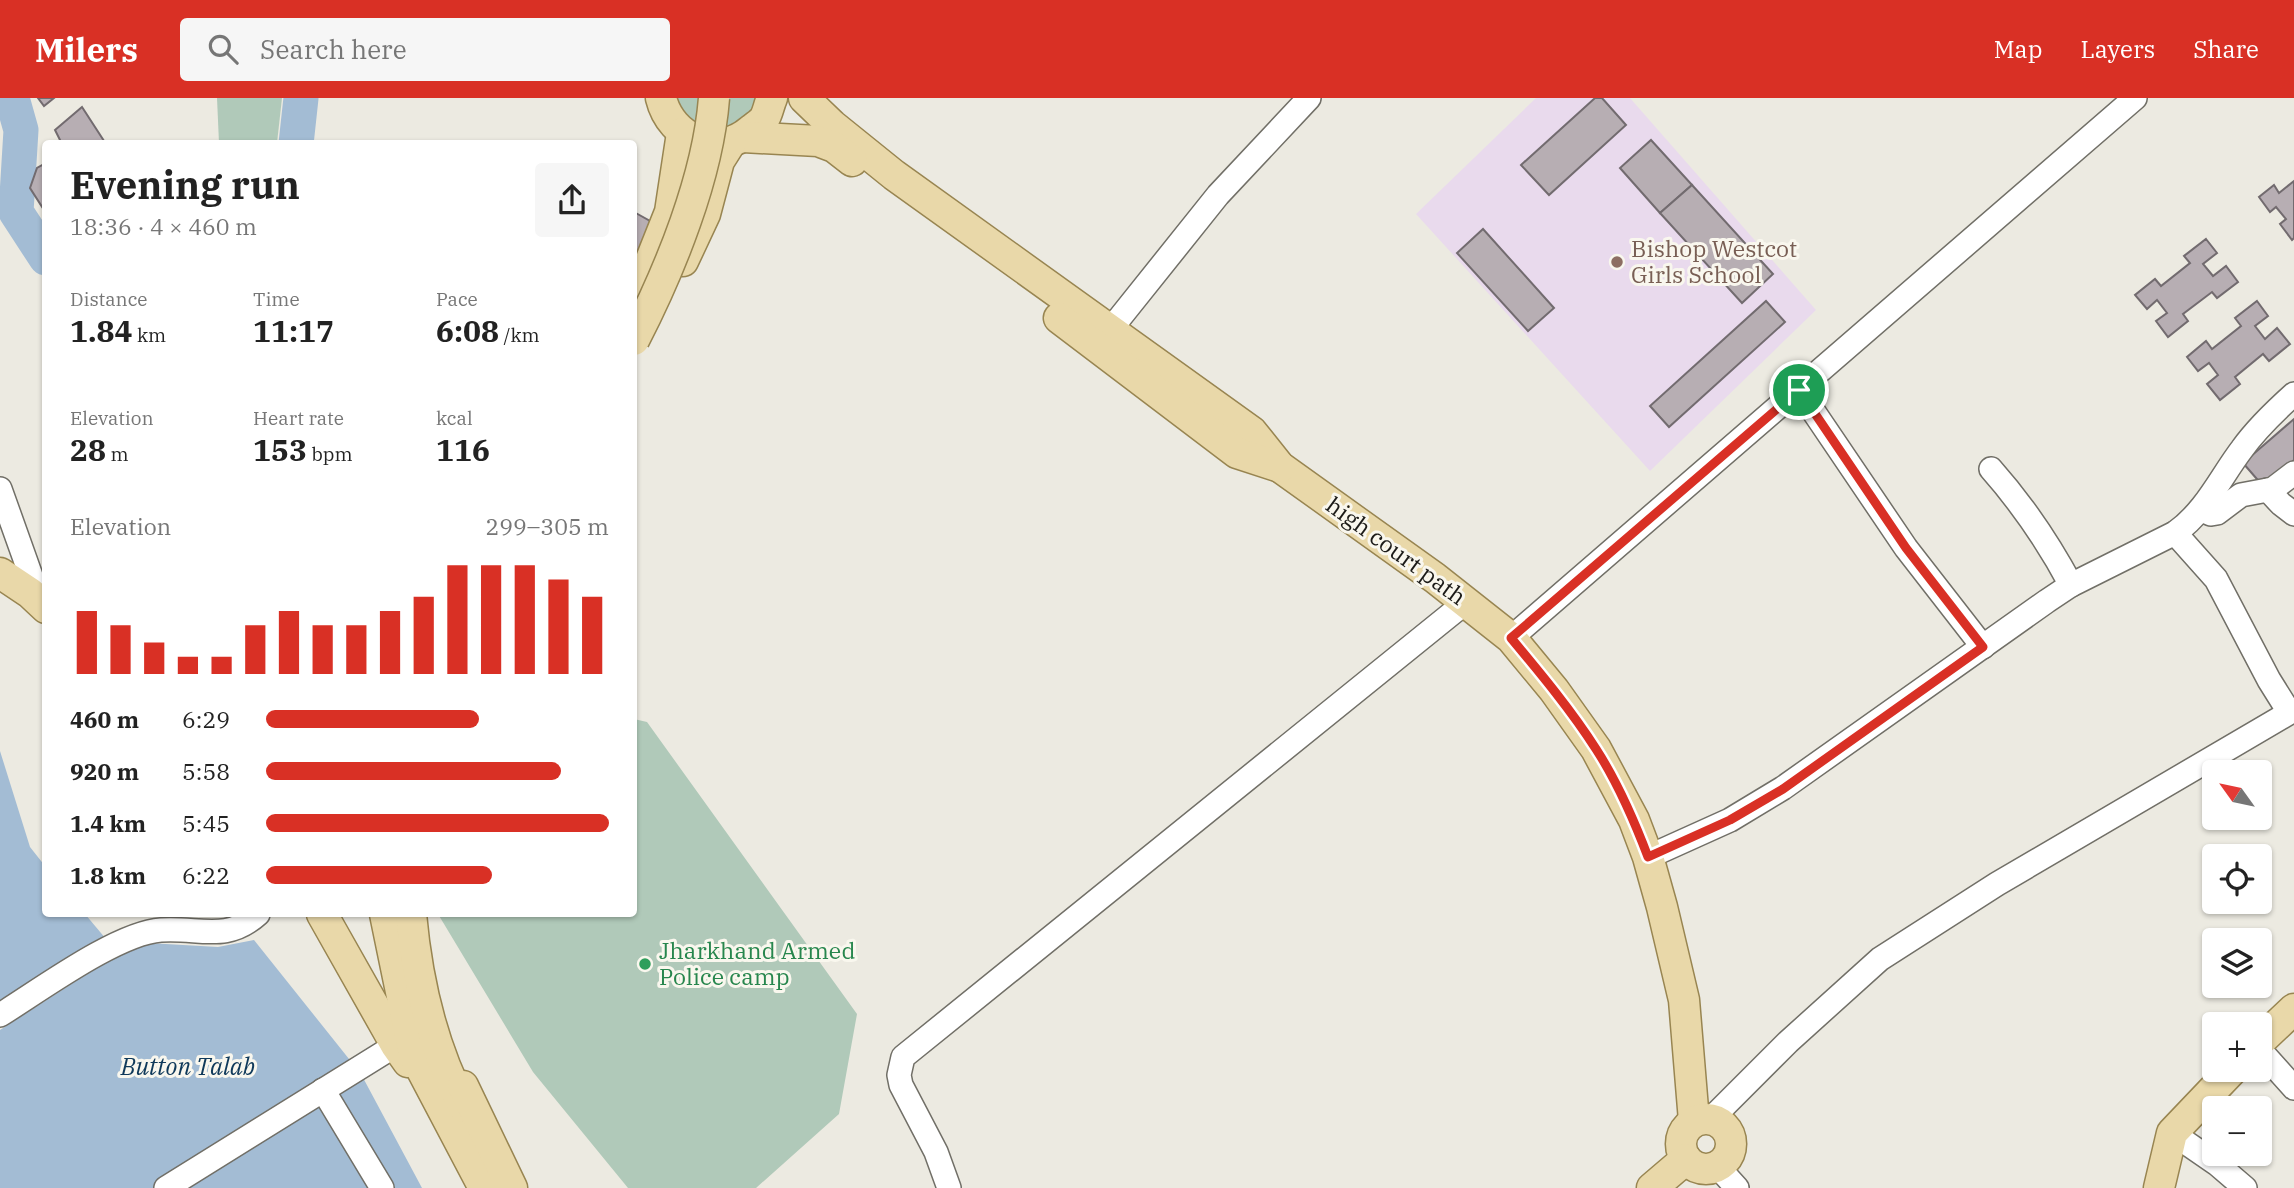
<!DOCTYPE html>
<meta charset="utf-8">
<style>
:root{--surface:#fff;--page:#f6f6f6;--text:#222;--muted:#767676;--accent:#d93025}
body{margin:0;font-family:"IBM Plex Serif",serif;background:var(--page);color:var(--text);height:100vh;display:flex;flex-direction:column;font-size:26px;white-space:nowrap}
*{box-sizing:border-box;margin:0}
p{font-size:23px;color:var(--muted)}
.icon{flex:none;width:38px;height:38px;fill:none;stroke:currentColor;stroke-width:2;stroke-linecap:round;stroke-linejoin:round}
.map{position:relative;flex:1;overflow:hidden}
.side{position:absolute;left:42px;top:42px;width:595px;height:777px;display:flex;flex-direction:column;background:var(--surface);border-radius:7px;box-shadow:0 2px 5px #0004}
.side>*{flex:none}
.needle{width:46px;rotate:303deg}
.tools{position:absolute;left:2202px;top:662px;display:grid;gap:14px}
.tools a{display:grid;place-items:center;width:70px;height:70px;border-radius:7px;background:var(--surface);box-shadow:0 2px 5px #0004;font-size:35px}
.pin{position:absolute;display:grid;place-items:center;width:60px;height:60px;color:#fff;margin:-30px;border:4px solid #fff;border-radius:50%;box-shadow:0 2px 7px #0007}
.round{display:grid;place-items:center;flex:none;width:74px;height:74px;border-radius:7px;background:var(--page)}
.headline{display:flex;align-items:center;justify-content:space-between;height:119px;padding:0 28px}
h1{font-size:38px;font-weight:700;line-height:52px}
.figures{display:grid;grid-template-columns:repeat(3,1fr);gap:10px;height:119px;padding:7px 28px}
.figures div{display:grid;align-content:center}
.figures b{font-size:30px;font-weight:700}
.figures small{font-size:19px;font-weight:400}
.figures p{font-size:19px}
.chart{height:196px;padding:14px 28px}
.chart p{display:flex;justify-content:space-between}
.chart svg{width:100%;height:126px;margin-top:7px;stroke:var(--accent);stroke-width:6}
ul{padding:0 28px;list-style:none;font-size:23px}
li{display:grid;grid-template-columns:112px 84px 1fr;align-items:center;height:52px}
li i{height:18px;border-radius:9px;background:var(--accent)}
header{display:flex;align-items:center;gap:42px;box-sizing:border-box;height:98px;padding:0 35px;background:var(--accent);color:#fff}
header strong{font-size:33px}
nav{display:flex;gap:38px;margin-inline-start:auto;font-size:24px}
.search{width:490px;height:63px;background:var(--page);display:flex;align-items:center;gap:18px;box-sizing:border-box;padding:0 24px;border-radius:7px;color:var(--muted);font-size:26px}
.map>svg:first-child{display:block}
</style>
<header>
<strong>Milers</strong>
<div class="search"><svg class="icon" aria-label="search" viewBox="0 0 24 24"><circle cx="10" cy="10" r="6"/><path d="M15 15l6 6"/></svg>Search here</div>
<nav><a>Map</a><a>Layers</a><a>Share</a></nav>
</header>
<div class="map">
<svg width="2294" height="1090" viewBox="0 0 2294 1090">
<rect width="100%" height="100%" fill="#eceae1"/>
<polygon fill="#e9daed" points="1536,0 1630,0 1816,212 1650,373 1416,116"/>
<g fill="#b0c9b9">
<polygon points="217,0 282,0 277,45 219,45"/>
<path d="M674 0H763L761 6 737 29C703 31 692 31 674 0Z"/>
<polygon points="634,621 647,624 857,916 839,1016 756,1090 628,1090 533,974 438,816 634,816"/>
</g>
<g fill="#a3bcd4">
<polygon points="0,653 30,749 45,768 46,816 85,816 106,841 0,906"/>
<polygon points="254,842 361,976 422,1090 0,1090 0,932 132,847 148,845 218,849"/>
</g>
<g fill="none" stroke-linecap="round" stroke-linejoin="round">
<g stroke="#a3bcd4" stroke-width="35">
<polyline points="12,0 21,32 16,114 46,160"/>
<polyline points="296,46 301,0"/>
</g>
</g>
<g fill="#b7aeb3" stroke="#726b6f" stroke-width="2">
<polygon points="38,0 54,0 44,8"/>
<polygon points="1595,0 1602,0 1626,27 1549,97 1521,67"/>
<polygon points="82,9 106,46 62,46 55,32"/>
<polygon points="1651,42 1692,87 1660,115 1620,70"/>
<polygon points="46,65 46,115 30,90 37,70"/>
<polygon points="2294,83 2294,140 2292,142 2280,126 2286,121 2276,109 2270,114 2259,99 2274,87 2279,95"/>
<polygon points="1692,87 1773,176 1742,205 1660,115"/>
<polygon points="634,114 650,123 634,175"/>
<polygon points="1483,131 1554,210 1528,233 1457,155"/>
<polygon points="2206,141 2217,155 2203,166 2213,178 2226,168 2238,184 2217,200 2212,194 2183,216 2188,223 2168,239 2156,223 2167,215 2157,202 2147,211 2135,197 2155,181 2161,188 2190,165 2184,158"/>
<polygon points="1766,203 1785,224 1669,329 1650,308"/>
<polygon points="2257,203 2268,218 2255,228 2265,241 2277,230 2290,246 2269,263 2263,256 2235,279 2240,286 2220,302 2207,286 2218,277 2209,265 2198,273 2187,259 2206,243 2212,251 2241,228 2235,220"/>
<polygon points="2294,321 2294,362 2263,388 2243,365"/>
</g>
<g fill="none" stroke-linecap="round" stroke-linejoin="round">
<g stroke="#716f67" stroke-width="26">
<g id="minor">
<polyline points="1110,232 1218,97 1309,0"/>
<polyline points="1799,292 1906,450 1983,549"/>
<path d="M1991 371C2022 406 2049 446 2071 487"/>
<polyline points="0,391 41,506"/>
<polyline points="2268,392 2281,406 2294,416"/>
<polyline points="2202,412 2211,416 2217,415 2241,397 2273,391 2294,375"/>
<polyline points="2175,435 2216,481 2269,582 2289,614"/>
<polyline points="1511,540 2135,0"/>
<path d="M1648 759 1730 722 1783 690 2047 503 2071 487 2175 435C2206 413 2220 380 2242 351 2257 330 2275 313 2294 296"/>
<path d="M0 917C39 893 117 835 161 832 199 829 226 845 258 816"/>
<polyline points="2259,951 2294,990"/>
<polyline points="323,992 382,1090"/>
<polyline points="1711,1021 1788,944 1880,861 1997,786 2294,612"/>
<polyline points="2172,1035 2217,1066 2245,1090"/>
<polyline points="1717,1068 1737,1090"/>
<polyline points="166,1090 396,947"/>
<polyline points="949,1090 936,1054 901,987 899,977 903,959 1466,504"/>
</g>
</g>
<g stroke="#988551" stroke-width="33">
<g id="major">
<path d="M661 0C671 41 718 61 751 32 755 29 761 25 764 21 768 15 769 6 772 0"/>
<polyline points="804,0 832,27 894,77 1252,334 1280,369 1435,480 1511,540 1554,592 1596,651 1634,722 1648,759 1662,809 1684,902 1694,1023"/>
<polyline points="743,39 818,43 834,49 852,63"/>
<polyline points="683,163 705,116 719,63 731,44"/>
<polyline points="634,204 670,114 682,35"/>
<polyline points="1059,220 1237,355 1280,369"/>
<polyline points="0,475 30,495 46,510"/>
<polyline points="322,816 396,947 408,964"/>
<polyline points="385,816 414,957 484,1090"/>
<path d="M411 816C417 883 432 949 464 1009"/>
<polyline points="2259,944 2294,911"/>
<polyline points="463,988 512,1090"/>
<circle cx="1706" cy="1046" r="25"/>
<polyline points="1652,1090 1686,1061"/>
<polyline points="2159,1090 2172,1035 2233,971"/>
</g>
</g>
<use href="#minor" stroke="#fff" stroke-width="23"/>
<use href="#major" stroke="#e9d8a9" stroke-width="30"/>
<g stroke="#988551" stroke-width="33" stroke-linecap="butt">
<path id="major-bridge" d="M634 242C670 172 708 79 714 0"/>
</g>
<use href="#major-bridge" stroke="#e9d8a9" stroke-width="30"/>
</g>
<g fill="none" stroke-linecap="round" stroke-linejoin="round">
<g stroke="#fff" stroke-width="14">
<path id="route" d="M1799 292 1906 450 1983 549 1783 691 1730 722 1648 759C1634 722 1618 685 1596 651 1571 612 1541 576 1511 540Z"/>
</g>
<use href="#route" stroke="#d93025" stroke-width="9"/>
</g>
<circle fill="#8d6e63" stroke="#f9f7ee" stroke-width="2.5" cx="1617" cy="164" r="7"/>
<circle fill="#2e9e5b" stroke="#f9f7ee" stroke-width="2.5" cx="645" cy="866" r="7"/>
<g text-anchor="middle" stroke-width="6" stroke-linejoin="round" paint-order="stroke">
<g font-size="23" fill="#785e54" stroke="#f9f7ee" text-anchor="start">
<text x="1631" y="159">Bishop Westcot<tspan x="1631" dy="26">Girls School</tspan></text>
</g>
<g font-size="23" fill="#1c1b18" stroke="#f9f7ee">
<text transform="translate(1396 453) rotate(36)" y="8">high court path</text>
</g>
<g font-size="23" fill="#27864d" stroke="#f9f7ee" text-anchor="start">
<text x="659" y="861">Jharkhand Armed<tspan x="659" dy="26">Police camp</tspan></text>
</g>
<g font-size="24" font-style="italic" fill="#0f395a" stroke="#f9f7ee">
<text x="188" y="977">Button Talab</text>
</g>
</g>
</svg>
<div class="tools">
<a><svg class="needle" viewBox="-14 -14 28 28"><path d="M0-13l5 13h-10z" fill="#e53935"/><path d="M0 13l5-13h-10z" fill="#767676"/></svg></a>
<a><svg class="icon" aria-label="locate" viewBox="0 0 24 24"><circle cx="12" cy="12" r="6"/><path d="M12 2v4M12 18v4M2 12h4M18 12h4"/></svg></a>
<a><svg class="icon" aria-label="layers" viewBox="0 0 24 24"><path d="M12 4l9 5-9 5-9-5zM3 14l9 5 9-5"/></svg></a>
<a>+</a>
<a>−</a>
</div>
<div class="pin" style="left:1799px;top:292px;background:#1e9e55"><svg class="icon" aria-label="arrive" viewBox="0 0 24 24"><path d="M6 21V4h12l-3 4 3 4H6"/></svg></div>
<section class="side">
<div class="headline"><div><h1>Evening run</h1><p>18:36 · 4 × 460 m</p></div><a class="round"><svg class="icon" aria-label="share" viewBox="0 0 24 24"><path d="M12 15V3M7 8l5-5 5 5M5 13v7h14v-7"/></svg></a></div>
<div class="figures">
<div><p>Distance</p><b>1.84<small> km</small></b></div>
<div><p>Time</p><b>11:17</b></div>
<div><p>Pace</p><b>6:08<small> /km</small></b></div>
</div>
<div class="figures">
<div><p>Elevation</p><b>28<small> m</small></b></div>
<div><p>Heart rate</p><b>153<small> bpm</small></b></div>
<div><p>kcal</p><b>116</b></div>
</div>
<div class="chart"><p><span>Elevation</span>299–305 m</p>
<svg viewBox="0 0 160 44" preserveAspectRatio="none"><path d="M5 44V22M15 44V27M25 44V33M35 44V38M45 44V38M55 44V27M65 44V22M75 44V27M85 44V27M95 44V22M105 44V17M115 44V6M125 44V6M135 44V6M145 44V11M155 44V17"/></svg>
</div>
<ul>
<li><b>460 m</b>6:29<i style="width:62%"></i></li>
<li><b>920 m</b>5:58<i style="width:86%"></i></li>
<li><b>1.4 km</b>5:45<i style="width:100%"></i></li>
<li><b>1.8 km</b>6:22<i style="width:66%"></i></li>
</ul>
</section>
</div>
